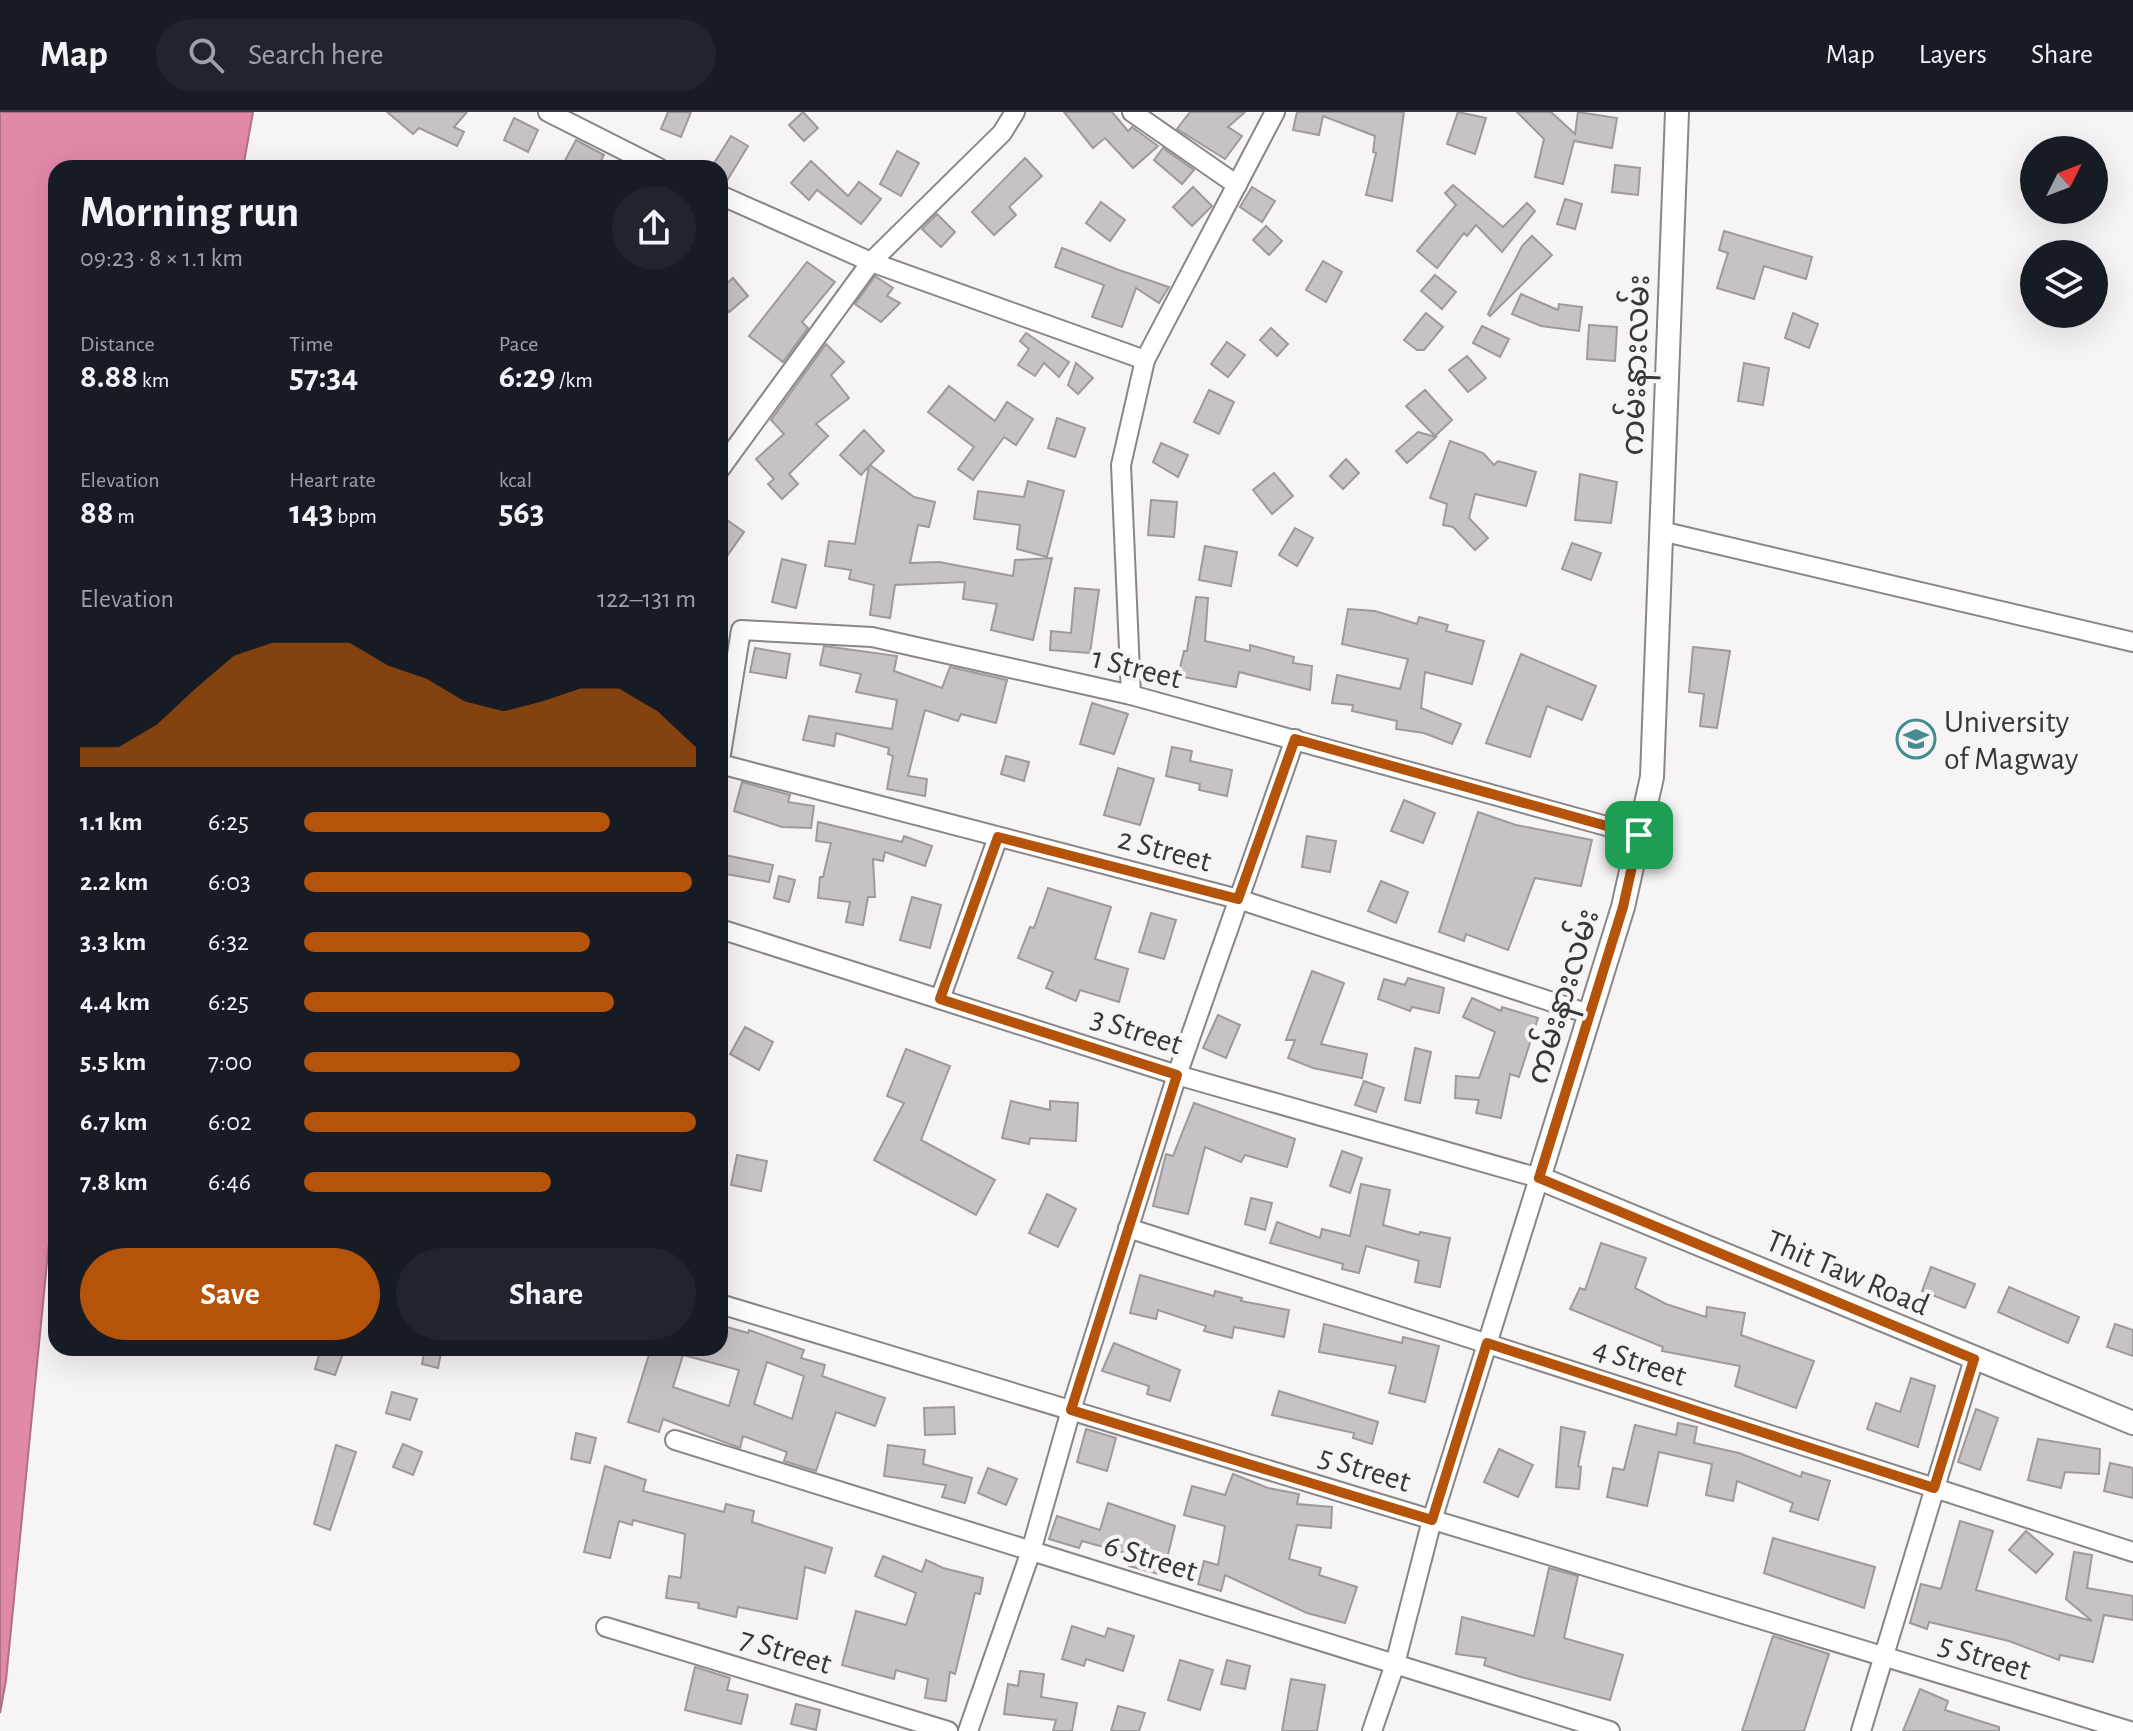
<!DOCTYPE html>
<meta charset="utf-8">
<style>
:root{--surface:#171b24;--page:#20242c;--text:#f1f3f6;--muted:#9ea1a6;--line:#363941;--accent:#b45309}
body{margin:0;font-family:"Alegreya Sans","Noto Sans Myanmar",sans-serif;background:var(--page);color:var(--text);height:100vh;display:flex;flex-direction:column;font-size:30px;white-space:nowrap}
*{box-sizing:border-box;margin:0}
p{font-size:26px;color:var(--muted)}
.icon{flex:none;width:44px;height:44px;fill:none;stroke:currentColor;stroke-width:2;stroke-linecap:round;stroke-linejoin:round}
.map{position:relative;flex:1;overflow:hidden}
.side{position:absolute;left:48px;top:48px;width:680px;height:1196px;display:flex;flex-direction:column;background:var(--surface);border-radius:24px;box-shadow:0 8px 32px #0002}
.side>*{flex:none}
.needle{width:52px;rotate:48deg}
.tools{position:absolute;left:2020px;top:24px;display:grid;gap:16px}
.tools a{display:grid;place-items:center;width:88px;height:88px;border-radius:50%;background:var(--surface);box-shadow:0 8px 32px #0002;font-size:40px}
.pin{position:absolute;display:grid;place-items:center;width:68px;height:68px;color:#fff;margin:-34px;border-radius:16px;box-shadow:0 4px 12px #0006}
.round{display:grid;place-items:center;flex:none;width:84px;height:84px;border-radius:42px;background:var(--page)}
.summary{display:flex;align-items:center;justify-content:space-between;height:136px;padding:0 32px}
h1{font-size:44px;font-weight:600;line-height:60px}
.stats{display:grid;grid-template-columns:repeat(3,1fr);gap:12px;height:136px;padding:8px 32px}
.stats div{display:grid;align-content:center}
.stats b{font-size:34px;font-weight:600}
.stats small{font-size:22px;font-weight:400}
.stats p{font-size:22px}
.chart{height:224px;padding:16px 32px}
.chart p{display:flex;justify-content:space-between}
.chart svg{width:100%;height:144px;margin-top:8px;fill:var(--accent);opacity:.7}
.cta{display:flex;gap:16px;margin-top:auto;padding:16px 32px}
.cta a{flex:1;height:92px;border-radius:48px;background:var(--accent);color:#fff;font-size:32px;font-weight:600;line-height:92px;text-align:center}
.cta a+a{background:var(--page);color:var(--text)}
ul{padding:0 32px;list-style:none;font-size:26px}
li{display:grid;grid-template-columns:128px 96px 1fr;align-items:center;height:60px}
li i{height:20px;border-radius:10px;background:var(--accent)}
header{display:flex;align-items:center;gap:48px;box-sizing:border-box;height:112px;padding:0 40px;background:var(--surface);border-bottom:2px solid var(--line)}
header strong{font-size:38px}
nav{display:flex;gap:44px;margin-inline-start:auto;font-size:28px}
.search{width:560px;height:72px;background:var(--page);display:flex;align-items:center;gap:20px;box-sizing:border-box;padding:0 28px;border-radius:44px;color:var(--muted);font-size:30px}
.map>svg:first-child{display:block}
</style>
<header>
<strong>Map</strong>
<div class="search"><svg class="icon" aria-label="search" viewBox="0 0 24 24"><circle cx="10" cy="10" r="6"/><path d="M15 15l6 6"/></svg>Search here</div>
<nav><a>Map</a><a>Layers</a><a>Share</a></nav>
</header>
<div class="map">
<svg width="2133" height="1619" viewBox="0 0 2133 1619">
<rect width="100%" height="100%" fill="#f7f4f5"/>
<polygon fill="#e189a9" stroke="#ae7087" stroke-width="2" points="0,0 253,0 243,56 56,56 56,1059 6,1568 0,1601"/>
<g fill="#c7c3c4" stroke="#9e9a9b" stroke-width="2" fill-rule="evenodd">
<polygon points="387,0 467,0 454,15 464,20 457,34 419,16 413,22"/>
<polygon points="668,0 691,0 681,25 661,17"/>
<polygon points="803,0 818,16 804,29 789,13"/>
<polygon points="1064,0 1112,0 1128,19 1132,15 1158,34 1133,56 1105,26 1093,36"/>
<polygon points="1190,0 1245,0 1228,15 1242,24 1225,47 1177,17"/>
<polygon points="1297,0 1404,0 1392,89 1366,83 1376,41 1373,40 1375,24 1323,4 1319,23 1293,18"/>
<polygon points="1458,0 1486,6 1475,42 1447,32"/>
<polygon points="1517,0 1551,0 1575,22 1578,0 1617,6 1612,36 1574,29 1563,72 1535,65 1544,27"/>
<polygon points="514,6 538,18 528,40 504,28"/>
<polygon points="731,24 748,34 725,72 720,71 720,56 711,56"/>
<polygon points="576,28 604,43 597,56 561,56"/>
<polygon points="1163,36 1194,58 1182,72 1154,48"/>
<polygon points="897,39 919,51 901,84 880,72"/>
<polygon points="1025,46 1042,64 1009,95 1016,103 994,123 972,100"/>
<polygon points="811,49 848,84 859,70 881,87 861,112 817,78 809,88 791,71"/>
<polygon points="1615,53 1640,56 1638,83 1612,80"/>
<polygon points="1453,73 1503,115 1527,91 1535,99 1502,140 1476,113 1467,124 1464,121 1437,156 1417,139 1456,93 1445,81"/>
<polygon points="1193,75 1212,94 1192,114 1173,95"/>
<polygon points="1252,75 1275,89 1262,110 1240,95"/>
<polygon points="1565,87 1582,92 1575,117 1557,112"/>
<polygon points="1101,90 1125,108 1110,129 1086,111"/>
<polygon points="937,102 955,120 941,135 922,117"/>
<polygon points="1266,114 1282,129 1269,143 1253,128"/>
<polygon points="1724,119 1812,145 1806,167 1764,154 1754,187 1717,176 1728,141 1719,138"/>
<polygon points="1532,124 1552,143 1490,204 1488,202 1522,134"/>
<polygon points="1062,136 1119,158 1169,175 1159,191 1136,176 1122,215 1092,205 1104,173 1055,155"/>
<polygon points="1323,149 1342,160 1326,190 1306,178"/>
<polygon points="807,150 835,170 802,210 808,216 783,250 749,224"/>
<polygon points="1435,163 1456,180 1442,197 1421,179"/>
<polygon points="875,164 893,176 887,184 900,191 881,210 855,192"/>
<polygon points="733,166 748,184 729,200 720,190 720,177"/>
<polygon points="1521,182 1558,198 1559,192 1582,195 1579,219 1541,214 1512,202"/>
<polygon points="1426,201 1443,215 1424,238 1417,238 1404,228"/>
<polygon points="1793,201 1818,212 1809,236 1785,226"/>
<polygon points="1589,213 1617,215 1615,249 1587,247"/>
<polygon points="1482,214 1509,227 1500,245 1473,231"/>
<polygon points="1271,216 1288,232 1277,244 1260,228"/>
<polygon points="1026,221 1069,250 1059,265 1044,251 1035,264 1018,253 1029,237 1020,229"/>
<polygon points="1227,230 1245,243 1228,265 1211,252"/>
<polygon points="826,232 844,250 831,263 849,286 816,312 828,324 789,362 798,372 782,387 768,372 774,367 756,347 784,322 771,308"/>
<polygon points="1467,244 1486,266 1468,280 1449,258"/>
<polygon points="1076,251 1093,266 1078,282 1068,273"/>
<polygon points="1744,251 1769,256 1763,293 1738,289"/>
<polygon points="949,274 995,309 1007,290 1033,307 1016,333 1004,325 973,368 958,357 974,335 928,300"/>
<polygon points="1209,278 1234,290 1219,322 1194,310"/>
<polygon points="1425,278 1452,308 1435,324 1406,294"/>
<polygon points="1057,306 1085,316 1075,345 1048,336"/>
<polygon points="864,318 884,339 870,353 914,385 935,390 929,415 918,413 910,451 939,450 1013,464 1015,448 1052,446 1033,528 991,518 997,492 963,487 965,470 895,473 890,506 870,503 874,473 849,467 851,458 825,454 829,429 855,432 869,354 861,363 840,343"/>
<polygon points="1418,320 1436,325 1407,351 1396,339"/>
<polygon points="1450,329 1483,341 1494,353 1498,349 1536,360 1526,394 1475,382 1469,406 1488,426 1475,438 1453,415 1443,413 1447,392 1430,386"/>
<polygon points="1161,331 1188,343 1178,365 1153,350"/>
<polygon points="1346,347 1359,361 1343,377 1330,364"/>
<polygon points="1274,361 1293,384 1272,402 1253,378"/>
<polygon points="1580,362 1617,370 1611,411 1575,408"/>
<polygon points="1028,369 1064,379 1047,445 1017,437 1020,413 974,407 978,379 1024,385"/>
<polygon points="1151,388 1177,390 1174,425 1148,423"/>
<polygon points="720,403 744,420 720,454"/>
<polygon points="1295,416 1313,426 1297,454 1279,443"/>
<polygon points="1572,431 1601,441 1591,468 1562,457"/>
<polygon points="1205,434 1237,440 1231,474 1199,468"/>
<polygon points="782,447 806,453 796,496 772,490"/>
<polygon points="1075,476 1099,478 1090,541 1050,538 1051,519 1071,521"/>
<polygon points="1196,485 1208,486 1205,529 1250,539 1250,533 1294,545 1293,551 1312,554 1310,578 1239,560 1236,575 1178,564 1184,539 1187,539"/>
<polygon points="1348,497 1375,499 1417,512 1419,505 1448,513 1446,519 1484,529 1472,572 1425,560 1421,596 1461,612 1452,632 1424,621 1396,617 1397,609 1352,599 1353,593 1332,591 1337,563 1400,577 1408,547 1342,532"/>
<polygon points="824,534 897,544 894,559 942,576 950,555 1007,568 996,611 961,602 958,609 925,598 908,664 927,667 925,684 887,677 893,644 888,642 889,636 836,621 834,634 803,628 809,604 892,617 897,588 856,580 861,562 820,553"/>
<polygon points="1693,535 1730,539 1717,616 1700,614 1704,582 1689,580"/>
<polygon points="755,536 790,542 786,566 750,560"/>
<polygon points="1521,542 1596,574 1582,608 1547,594 1530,645 1486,631"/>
<polygon points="1092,591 1128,602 1114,642 1080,632"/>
<polygon points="1172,635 1192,639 1190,649 1232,658 1227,684 1199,678 1200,672 1166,664"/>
<polygon points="1006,644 1029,650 1024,669 1001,662"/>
<polygon points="1118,656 1154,667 1140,713 1104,703"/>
<polygon points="742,670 790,683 788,690 814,694 811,716 782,715 734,699"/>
<polygon points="1404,688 1435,701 1423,731 1391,719"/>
<polygon points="1478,700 1516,713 1592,728 1581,774 1535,766 1508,838 1466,822 1464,829 1439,820"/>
<polygon points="818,710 902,730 904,724 932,734 925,754 885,740 883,749 873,747 875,785 868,785 863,813 846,810 850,790 818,786 820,765 823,765 831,731 816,729"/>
<polygon points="1307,724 1336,729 1330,760 1302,755"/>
<polygon points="720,742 773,753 769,770 720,761"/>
<polygon points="779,764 795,768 789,790 774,786"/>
<polygon points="1381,769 1408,780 1396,811 1368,799"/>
<polygon points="1048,776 1111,795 1095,847 1128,857 1119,890 1080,878 1076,889 1046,876 1053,860 1018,846 1030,815 1034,816"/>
<polygon points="912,785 941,793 930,836 900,828"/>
<polygon points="1151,801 1176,808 1164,847 1139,840"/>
<polygon points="1312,859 1344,871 1321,932 1367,942 1362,966 1313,956 1288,946 1295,928 1286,928"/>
<polygon points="1408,866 1444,876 1439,901 1412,895 1410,899 1378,887 1384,867 1405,873"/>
<polygon points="1472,886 1501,899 1502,895 1538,906 1519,965 1510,962 1501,1006 1476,1001 1479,988 1455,986 1456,964 1479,966 1495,920 1463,905"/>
<polygon points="1218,903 1240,913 1226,946 1203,936"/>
<polygon points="745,915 773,930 759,958 730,942"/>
<polygon points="1415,936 1431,940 1420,991 1405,988"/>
<polygon points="906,937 950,954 921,1028 995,1068 976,1103 874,1048 904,991 887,984"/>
<polygon points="1364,969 1384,976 1376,1000 1355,993"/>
<polygon points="1011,989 1050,998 1050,989 1078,991 1076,1029 1030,1026 1029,1032 1002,1026"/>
<polygon points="1194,991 1295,1027 1287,1055 1245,1043 1241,1050 1205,1035 1188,1102 1153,1094 1166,1042 1173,1044"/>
<polygon points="1342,1039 1362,1046 1350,1081 1330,1074"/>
<polygon points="737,1043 767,1049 761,1079 731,1073"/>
<polygon points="1361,1072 1390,1078 1383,1113 1419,1123 1420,1120 1450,1126 1440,1175 1415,1170 1419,1149 1366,1134 1359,1161 1342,1157 1343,1152 1270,1131 1277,1110 1320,1126 1322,1117 1350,1124"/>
<polygon points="1047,1082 1076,1097 1058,1135 1029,1121"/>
<polygon points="1251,1086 1272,1091 1265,1118 1245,1112"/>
<polygon points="1601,1131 1646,1146 1635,1176 1666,1192 1706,1205 1707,1195 1745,1201 1741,1223 1814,1249 1796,1296 1735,1274 1740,1254 1662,1239 1663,1235 1570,1197 1580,1176 1585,1178"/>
<polygon points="1931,1155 1975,1172 1965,1196 1922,1179"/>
<polygon points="1140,1163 1214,1184 1215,1179 1242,1186 1241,1189 1289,1198 1284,1225 1234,1215 1232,1226 1204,1219 1206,1214 1158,1198 1156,1207 1130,1201"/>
<polygon points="2009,1175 2079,1205 2068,1231 1998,1200"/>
<polygon points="1324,1212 1402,1231 1403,1225 1439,1234 1425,1290 1389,1281 1396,1254 1319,1240"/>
<polygon points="2115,1212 2133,1218 2133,1244 2107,1235"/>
<path d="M720 1213 748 1221 749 1218 804 1238 801 1246 825 1253 822 1264 885 1286 875 1314 836 1300 816 1359 784 1349 787 1340 743 1324 740 1336 663 1307 659 1320 628 1310 651 1236H720ZM683 1243 739 1258 729 1294 673 1275ZM767 1250 804 1264 792 1307 754 1292Z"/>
<polygon points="1114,1231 1180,1258 1170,1289 1147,1282 1149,1274 1102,1259"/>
<polygon points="321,1236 345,1236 335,1263 315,1257"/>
<polygon points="425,1236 442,1236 438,1256 422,1252"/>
<polygon points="1911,1266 1935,1274 1918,1335 1867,1317 1876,1291 1900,1300"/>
<polygon points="1279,1279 1378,1310 1372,1332 1353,1326 1354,1321 1272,1303"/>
<polygon points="392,1280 417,1287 410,1308 386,1301"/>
<polygon points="954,1295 955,1322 925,1323 924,1296"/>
<polygon points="1976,1297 1998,1306 1980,1358 1958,1350"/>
<polygon points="1678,1311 1697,1315 1694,1331 1739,1341 1801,1365 1802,1360 1830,1369 1818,1408 1790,1399 1793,1391 1737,1369 1733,1389 1706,1383 1712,1352 1659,1340 1647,1394 1607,1385 1613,1356 1624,1358 1635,1313 1676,1323"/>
<polygon points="1561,1315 1585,1320 1578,1354 1581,1355 1579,1377 1556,1375"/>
<polygon points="1086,1317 1116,1326 1107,1359 1077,1350"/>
<polygon points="576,1321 596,1326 590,1351 571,1347"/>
<polygon points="2038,1327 2100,1337 2099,1362 2065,1360 2061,1376 2028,1368"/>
<polygon points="403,1332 422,1340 413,1363 393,1355"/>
<polygon points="336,1333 356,1340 330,1418 314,1412"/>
<polygon points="888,1333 925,1338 923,1352 972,1366 965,1391 942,1385 946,1373 884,1364"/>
<polygon points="1499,1337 1533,1353 1518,1385 1484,1370"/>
<polygon points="2110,1351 2133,1356 2133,1386 2104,1379"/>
<polygon points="605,1354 646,1368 643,1379 724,1400 726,1392 754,1399 752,1410 832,1436 825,1461 805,1455 797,1507 738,1495 736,1505 698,1496 699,1491 666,1486 669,1464 681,1466 685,1422 633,1408 632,1413 619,1409 610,1446 584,1440"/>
<polygon points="988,1356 1017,1367 1006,1393 978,1381"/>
<polygon points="1233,1362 1268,1376 1299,1382 1297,1392 1332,1395 1331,1416 1297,1413 1289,1447 1321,1456 1319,1463 1357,1475 1345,1511 1307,1501 1225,1463 1221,1479 1198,1472 1204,1449 1218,1453 1225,1414 1184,1403 1192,1374 1225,1383"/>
<polygon points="1108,1391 1175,1414 1163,1463 1129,1454 1132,1443 1082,1429 1079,1436 1049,1427 1057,1404 1100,1418"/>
<polygon points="1960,1409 1993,1419 1976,1478 2092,1509 2066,1487 2074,1440 2092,1443 2087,1476 2133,1484 2133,1508 2104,1503 2093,1550 2060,1543 2059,1548 2009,1529 1929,1510 1927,1517 1910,1511 1921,1472 1941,1477"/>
<polygon points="2026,1419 2053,1442 2036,1461 2009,1438"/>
<polygon points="1773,1426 1875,1455 1864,1496 1764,1461"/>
<polygon points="883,1444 922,1460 926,1448 943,1456 983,1466 980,1482 975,1481 955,1562 950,1560 946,1589 925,1586 928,1567 896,1558 894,1567 842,1553 856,1499 906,1513 916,1481 875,1464"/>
<polygon points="1549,1456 1578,1464 1564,1526 1623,1543 1610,1588 1521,1565 1484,1553 1486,1546 1456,1542 1462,1505 1534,1524"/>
<polygon points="1072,1514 1105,1525 1108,1516 1134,1524 1123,1559 1086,1547 1084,1554 1062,1547"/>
<polygon points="1773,1524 1829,1542 1804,1619 1742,1619"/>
<polygon points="1180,1548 1213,1558 1200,1598 1168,1588"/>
<polygon points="1227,1548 1250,1554 1245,1577 1221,1572"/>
<polygon points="695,1555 730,1566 727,1578 748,1583 741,1612 685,1598"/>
<polygon points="1020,1559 1044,1562 1041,1585 1077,1591 1072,1619 1053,1619 1056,1608 1004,1602 1008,1572 1018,1574"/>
<polygon points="1291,1567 1325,1573 1317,1619 1282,1619"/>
<polygon points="1920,1577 1948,1589 1945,1598 1999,1615 1999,1619 1903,1619"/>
<polygon points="796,1592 820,1598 816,1618 791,1612"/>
<polygon points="1118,1594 1145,1601 1139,1619 1111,1619"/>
</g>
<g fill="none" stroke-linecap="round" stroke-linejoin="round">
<g stroke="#8a8687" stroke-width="22">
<g id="minor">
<polyline points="548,0 659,56"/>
<polyline points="1132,0 1237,73"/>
<polyline points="720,83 871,150 1145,248 1121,353 1131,583"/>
<polyline points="1145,248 1275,0"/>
<polyline points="720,357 871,150 1002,21 1015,0"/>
<polyline points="1661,419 2133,530"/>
<polyline points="720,648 741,518 872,525 1131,583 1639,723"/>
<polyline points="720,652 1238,787 1589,902"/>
<polyline points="720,817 1177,963 1539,1066 1432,1408 1395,1552 1372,1619"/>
<polyline points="940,887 998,725"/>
<polyline points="1128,1116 2133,1440"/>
<polyline points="720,1192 2130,1619"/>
<polyline points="675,1328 1610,1619"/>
<polyline points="606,1515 948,1619"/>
<polyline points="968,1619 1031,1439 1071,1298 1177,963 1295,627"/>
<polyline points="1861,1619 1974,1247"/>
</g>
</g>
<g stroke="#8a8687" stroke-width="26">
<polyline id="tertiary" points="1677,0 1652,665 1623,795 1539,1066 2133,1311"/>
</g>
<use href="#minor" stroke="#fff" stroke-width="18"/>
<use href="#tertiary" stroke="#fff" stroke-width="22"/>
</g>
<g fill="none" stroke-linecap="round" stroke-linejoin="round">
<g stroke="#fff" stroke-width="16">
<polygon id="route" points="1295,627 1639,723 1623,795 1539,1066 1974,1247 1934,1376 1487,1231 1432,1408 1071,1298 1177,963 940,887 998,725 1238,787"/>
</g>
<use href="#route" stroke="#b45309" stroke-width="10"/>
</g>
<defs>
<g id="university-ring" transform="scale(2)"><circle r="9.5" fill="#f7f4f5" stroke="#448c91" stroke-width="1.5"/><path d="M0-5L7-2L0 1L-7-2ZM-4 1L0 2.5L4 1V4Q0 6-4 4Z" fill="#448c91"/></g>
</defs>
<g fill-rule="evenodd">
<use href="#university-ring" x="1916" y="627"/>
</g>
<g text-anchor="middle" stroke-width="8" stroke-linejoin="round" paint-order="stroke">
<g font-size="32" fill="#383637" stroke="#f7f4f5">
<text transform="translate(1635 253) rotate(-88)" y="11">ကမ်းနားလမ်း</text>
<text transform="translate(1137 555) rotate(14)" y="11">1 Street</text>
<text transform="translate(1165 737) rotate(15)" y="11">2 Street</text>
<text transform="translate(1562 884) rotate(-73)" y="11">ကမ်းနားလမ်း</text>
<text transform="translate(1137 918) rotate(18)" y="11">3 Street</text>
<text transform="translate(1848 1160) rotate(23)" y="11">Thit Taw Road</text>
<text transform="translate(1640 1249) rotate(18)" y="11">4 Street</text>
<text transform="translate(1365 1356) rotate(17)" y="11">5 Street</text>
<text transform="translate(1151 1445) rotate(17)" y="11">6 Street</text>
<text transform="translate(786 1538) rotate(17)" y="11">7 Street</text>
<text transform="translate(1985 1544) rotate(17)" y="11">5 Street</text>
</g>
<g font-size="32" fill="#383637" stroke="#f7f4f5" text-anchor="start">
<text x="1944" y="620">University<tspan x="1944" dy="37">of Magway</tspan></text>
</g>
</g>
</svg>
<div class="tools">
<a><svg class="needle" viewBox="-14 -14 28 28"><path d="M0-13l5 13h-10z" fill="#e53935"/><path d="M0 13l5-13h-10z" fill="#9ea1a6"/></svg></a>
<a><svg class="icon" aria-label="layers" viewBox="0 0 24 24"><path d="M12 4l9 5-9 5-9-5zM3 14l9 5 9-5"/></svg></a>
</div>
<div class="pin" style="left:1639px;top:723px;background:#1e9e55"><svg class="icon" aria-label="arrive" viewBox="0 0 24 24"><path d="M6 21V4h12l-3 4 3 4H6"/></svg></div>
<section class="side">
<div class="summary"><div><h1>Morning run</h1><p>09:23 · 8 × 1.1 km</p></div><a class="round"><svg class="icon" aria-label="share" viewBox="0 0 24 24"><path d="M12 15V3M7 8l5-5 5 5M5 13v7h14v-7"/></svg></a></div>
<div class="stats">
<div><p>Distance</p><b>8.88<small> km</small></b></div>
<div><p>Time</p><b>57:34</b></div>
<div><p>Pace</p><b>6:29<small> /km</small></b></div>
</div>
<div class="stats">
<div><p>Elevation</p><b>88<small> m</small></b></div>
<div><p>Heart rate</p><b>143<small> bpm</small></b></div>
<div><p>kcal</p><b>563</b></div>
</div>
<div class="chart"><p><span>Elevation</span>122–131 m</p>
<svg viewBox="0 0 160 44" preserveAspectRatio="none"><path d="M0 44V38L10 38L20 31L30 20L40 10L50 6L60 6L70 6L80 13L90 17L100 24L110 27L120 24L130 20L140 20L150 27L160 38V44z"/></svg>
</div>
<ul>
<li><b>1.1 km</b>6:25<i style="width:78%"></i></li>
<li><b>2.2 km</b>6:03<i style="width:99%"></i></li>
<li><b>3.3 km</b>6:32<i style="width:73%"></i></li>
<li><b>4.4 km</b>6:25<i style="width:79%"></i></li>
<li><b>5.5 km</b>7:00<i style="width:55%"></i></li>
<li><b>6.7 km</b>6:02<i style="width:100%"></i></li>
<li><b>7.8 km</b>6:46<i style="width:63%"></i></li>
</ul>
<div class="cta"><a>Save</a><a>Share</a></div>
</section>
</div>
